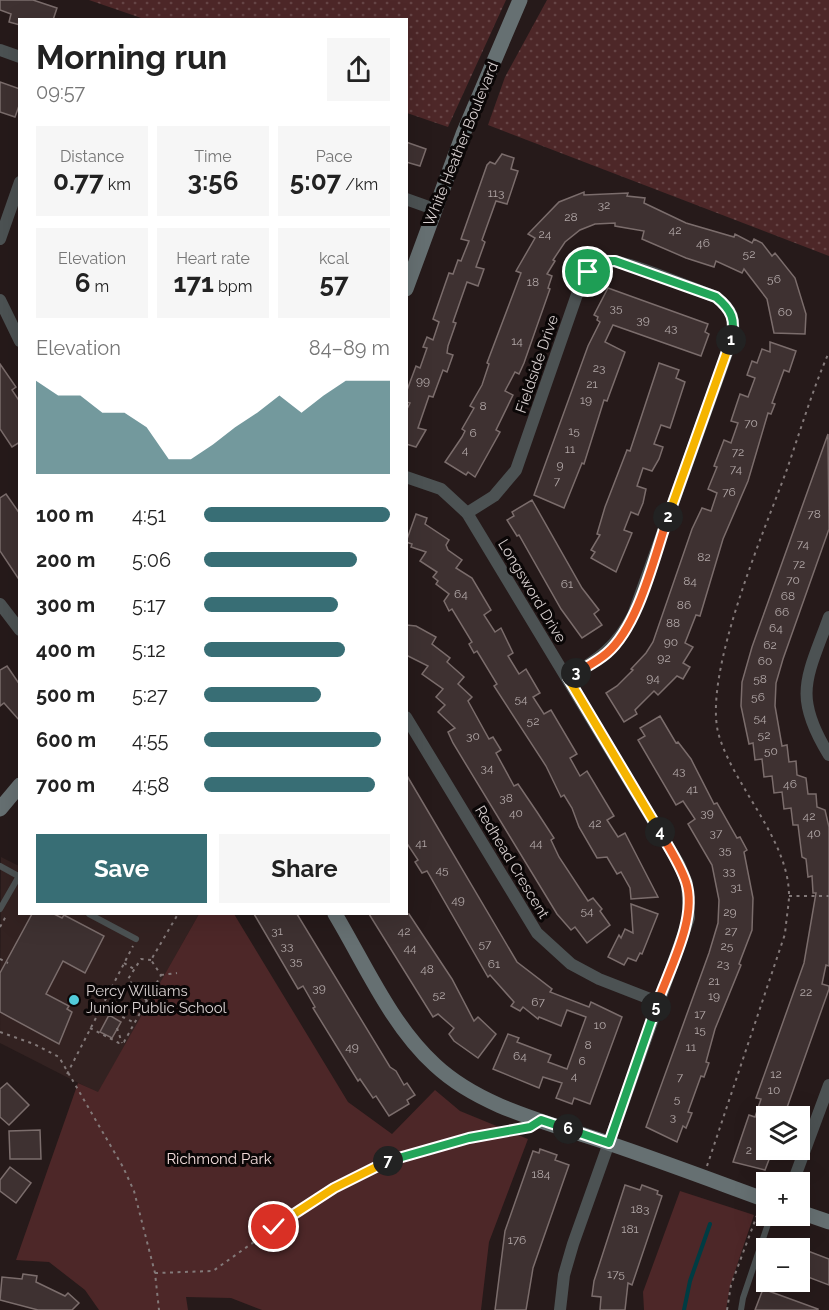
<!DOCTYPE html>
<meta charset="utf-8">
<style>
:root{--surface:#fff;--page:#f6f6f6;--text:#222;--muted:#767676;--accent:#386e75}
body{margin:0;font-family:Raleway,sans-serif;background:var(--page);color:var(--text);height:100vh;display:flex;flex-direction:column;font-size:22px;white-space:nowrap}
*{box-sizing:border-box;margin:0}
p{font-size:20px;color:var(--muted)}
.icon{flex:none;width:33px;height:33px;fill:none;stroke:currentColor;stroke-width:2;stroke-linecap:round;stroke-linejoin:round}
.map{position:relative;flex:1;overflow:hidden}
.side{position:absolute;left:18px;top:18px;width:390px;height:897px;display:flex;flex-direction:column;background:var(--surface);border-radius:0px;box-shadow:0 6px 24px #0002}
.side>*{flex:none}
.fabs{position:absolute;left:756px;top:1106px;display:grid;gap:12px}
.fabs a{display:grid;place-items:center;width:54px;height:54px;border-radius:0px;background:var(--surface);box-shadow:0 6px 24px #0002;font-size:30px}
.pin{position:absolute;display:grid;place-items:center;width:51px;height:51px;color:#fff;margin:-26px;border:3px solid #fff;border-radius:50%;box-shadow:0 2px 6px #0007}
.km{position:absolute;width:30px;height:30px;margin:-15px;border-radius:50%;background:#222;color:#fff;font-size:16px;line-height:30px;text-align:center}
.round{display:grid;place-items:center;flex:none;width:63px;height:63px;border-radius:0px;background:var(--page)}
.overview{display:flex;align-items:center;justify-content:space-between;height:102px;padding:0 18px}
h1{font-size:33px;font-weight:700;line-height:45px}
.metrics{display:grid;grid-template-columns:repeat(3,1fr);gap:9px;height:102px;padding:6px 18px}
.metrics div{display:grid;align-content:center;border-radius:0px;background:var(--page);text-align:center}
.metrics b{font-size:26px;font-weight:700}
.metrics small{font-size:16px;font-weight:400}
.metrics p{font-size:16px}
.chart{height:168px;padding:12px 18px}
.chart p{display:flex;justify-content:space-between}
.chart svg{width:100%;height:108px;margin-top:6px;fill:var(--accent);opacity:.7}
.primary-button{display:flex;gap:12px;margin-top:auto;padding:12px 18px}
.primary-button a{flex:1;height:69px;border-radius:0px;background:var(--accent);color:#fff;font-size:24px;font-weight:700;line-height:69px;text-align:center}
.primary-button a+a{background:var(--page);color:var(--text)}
ul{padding:0 18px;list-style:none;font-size:20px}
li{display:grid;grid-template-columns:96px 72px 1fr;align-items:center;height:45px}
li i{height:15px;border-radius:8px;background:var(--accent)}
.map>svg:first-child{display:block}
</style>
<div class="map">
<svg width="829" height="1310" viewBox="0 0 829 1310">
<defs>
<pattern id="grass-dots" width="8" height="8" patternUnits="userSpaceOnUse" patternTransform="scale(1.5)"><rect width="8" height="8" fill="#4d2728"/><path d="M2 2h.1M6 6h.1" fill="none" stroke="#664546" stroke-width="1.8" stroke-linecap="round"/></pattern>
</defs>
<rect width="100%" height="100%" fill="#261a1a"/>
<polygon fill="#332221" points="1,857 19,866 20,914 199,914 98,1093 0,1043"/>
<g fill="url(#grass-dots)">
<polygon points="89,0 506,0 448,127 407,113 406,20 144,19"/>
<polygon points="547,0 829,0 829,256 488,125 505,77"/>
</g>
<g fill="#4d2728">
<polygon points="199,914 234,914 348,1102 392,1134 435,1090 460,1111 528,1139 489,1242 481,1310 262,1310 231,1298 186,1297 188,1310 99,1310 85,1290 49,1262 16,1260 78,1083 98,1092"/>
<polygon points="680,1191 754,1215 730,1286 726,1310 644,1310 643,1292"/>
</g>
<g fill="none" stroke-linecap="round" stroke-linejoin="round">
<polyline stroke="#003c43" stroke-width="4" points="684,1310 690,1281 710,1224"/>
</g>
<g fill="#3e3131" stroke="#7b6d6c" stroke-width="1.5">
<polygon points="0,0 33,0 57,8 53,20 20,20 20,25 9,22 11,14 0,10"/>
<polygon points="0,82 20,89 20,103 15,117 0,112"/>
<polygon points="406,142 426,149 420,166 406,162"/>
<polygon points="502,154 514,158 511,169 518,171 507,204 496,201 482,240 485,242 476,267 484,269 478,286 467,282 453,322 456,323 448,346 447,353 453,355 447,372 443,370 433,397 429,396 418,428 426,430 416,447 406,444 406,411 410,403 406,402 406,393 416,366 420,368 427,348 423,347 427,337 433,340 439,322 433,319 449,273 453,274 458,260 461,261 469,241 461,239 487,165 490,162 495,164"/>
<polygon points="584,192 584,195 628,193 627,196 645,198 644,203 686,223 734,237 735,234 752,243 754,239 762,243 772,256 775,253 795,278 806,314 805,334 774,333 767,299 744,269 742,273 716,261 714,267 686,258 642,239 644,231 615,226 615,223 595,224 580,230 565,242 553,260 555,261 547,274 552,276 548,288 550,289 524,363 519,374 515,372 505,391 513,395 496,430 500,432 475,477 468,472 466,475 445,462 462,437 465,431 462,429 474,408 470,406 482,385 489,364 487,363 521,273 516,271 535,238 528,234 559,202"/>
<polygon points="608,288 708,324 705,332 709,334 701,356 613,325 605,342 625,352 607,401 604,400 584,464 582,463 564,508 534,495 588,346 600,322 597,320 598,317 594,315"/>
<polygon points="770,342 796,351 789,372 784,370 772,403 775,404 771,414 768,413 748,481 723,539 700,616 696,615 685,643 693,647 683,663 690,667 683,679 677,676 658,695 654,691 635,710 637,714 624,722 606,693 617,686 633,670 631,669 646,653 653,642 692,529 702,508 711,511 717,493 708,489 717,467 714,466 724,440 731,443 738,423 731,421 740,394 748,397 755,378 747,375 752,361 757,363 762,349 770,352"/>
<polygon points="659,363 679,370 676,378 685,382 670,428 661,425 654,444 663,447 659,459 652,471 643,468 637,486 646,489 643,503 638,515 631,512 624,530 632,533 616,572 591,558 595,552 591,550 600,535 597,534 605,507 627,450 630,451"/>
<polygon points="0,364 16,387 12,390 20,402 20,442 12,447 0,429"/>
<polygon points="828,434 829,529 783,659 776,683 775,706 782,746 787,745 789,762 796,761 797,775 806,778 808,794 816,794 817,807 825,810 829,827 829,966 826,965 822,984 829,986 829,989 784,1116 766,1116 766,1149 773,1149 765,1170 733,1162 749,1115 755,1117 761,1099 756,1098 804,963 816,893 813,893 812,876 808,877 806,859 802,857 798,825 793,825 791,808 784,809 782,792 774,793 772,776 764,777 762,759 755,760 753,743 749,744 741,706 742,682 752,647"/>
<polygon points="6,494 20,514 20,581 0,551 0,498"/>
<polygon points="532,500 582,588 599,610 594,614 602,625 582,638 561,609 519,535 517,536 507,520 514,516 512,512"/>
<polygon points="416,514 427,518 425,524 449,540 446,545 448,550 462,560 456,568 472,578 491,610 484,615 495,632 501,628 513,653 508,656 519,674 526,669 540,693 533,697 544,714 551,710 577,754 570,758 580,776 587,771 614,816 607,820 618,837 625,833 658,897 631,899 630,888 621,872 617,874 607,857 597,858 579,827 572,808 564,795 561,797 546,766 494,686 497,684 477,651 474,653 469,644 472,642 452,609 449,611 444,601 449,594 436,584 438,581 433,577 437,572 420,561 426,552 411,547 412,544 406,542"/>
<polygon points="406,625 416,626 436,637 432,644 450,658 447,662 464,677 458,684 472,697 468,701 489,739 493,737 501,750 496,753 514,786 518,784 537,812 554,838 551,840 559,857 588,901 593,898 602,909 600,911 610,925 587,943 575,927 571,930 557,914 453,743 448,732 455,728 438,712 445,705 436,697 443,689 422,674 428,666 406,655"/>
<polygon points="7,666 20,685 20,721 4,703 0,706 0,670"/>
<polygon points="660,716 676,743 678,742 691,759 714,804 717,803 737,838 740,837 747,850 744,852 753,898 752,930 739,964 741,965 715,1029 706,1062 709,1063 704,1077 701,1076 688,1112 692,1113 686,1128 683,1126 677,1142 646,1127 709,953 718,923 719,900 712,865 688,824 695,819 683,801 676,805 638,740 645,736 640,728"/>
<polygon points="406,774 517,962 552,989 550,992 589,1007 591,1002 622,1017 590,1104 574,1098 572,1104 556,1098 562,1083 543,1077 539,1088 493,1069 508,1034 519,1038 517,1042 551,1055 548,1062 567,1069 586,1017 567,1010 561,1026 539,1017 538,1019 523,1007 520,1011 511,1006 514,1002 490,975 488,977 427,871 422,873 415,862 418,860 406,842"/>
<polygon points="631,904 658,914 642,954 640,953 636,961 628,958 624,965 608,957 619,935 621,938 625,929 633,933"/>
<polygon points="32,914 54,914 62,918 64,915 104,936 85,973 63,961 46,994 69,1006 67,1009 72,1012 59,1044 0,1012 0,973"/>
<polygon points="254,914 297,914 390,1067 396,1071 404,1085 407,1083 415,1095 407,1100 409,1104 389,1116 376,1096 373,1098 360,1079 358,1081 313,1008 315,1007 303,986 298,989"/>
<polygon points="369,914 409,914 452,979 474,1021 478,1017 496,1034 478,1058 454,1041 449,1034 454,1028 438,1014 433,1017"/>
<polygon points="109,1015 121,1022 112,1038 100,1032"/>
<polygon points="7,1083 29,1105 9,1125 0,1117 0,1089"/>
<polygon points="40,1130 41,1159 10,1159 9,1131"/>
<polygon points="540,1149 557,1155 555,1160 569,1165 533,1268 526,1310 495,1310 505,1231 533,1151 539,1153"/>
<polygon points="10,1167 31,1183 16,1203 0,1191 0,1180"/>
<polygon points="625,1185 640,1190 642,1185 658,1191 657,1194 662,1196 632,1285 628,1283 625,1310 600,1310 601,1297 592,1296 594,1281"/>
<polygon points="800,1248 829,1259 829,1285 800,1274"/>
<polygon points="23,1274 37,1276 36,1282 65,1296 68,1293 79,1303 72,1310 38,1310 0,1300 2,1277 22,1279"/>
<polygon points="763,1289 818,1309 818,1310 755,1310"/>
</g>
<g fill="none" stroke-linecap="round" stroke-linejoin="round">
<g stroke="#837979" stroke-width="2" stroke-dasharray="3 4.5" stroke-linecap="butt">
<polyline points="789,896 829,896"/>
<polyline points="0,927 6,916"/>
<polyline points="0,959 8,963"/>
<polyline points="124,963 134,969"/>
<polyline points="161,975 177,973"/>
<polyline points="147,1001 128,979 141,959 151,960"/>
<polyline points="102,1007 135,1023"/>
<polyline points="90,1028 119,1043 124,1042 161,975 151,960 178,914"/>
<polyline points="117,1028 122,1043"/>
<polyline points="0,1032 34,1044 59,1057 123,1167 134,1191 155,1273 159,1310"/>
<polyline points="67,1074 133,946"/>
<path d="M707 1166 785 934C786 922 788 910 789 898 790 858 762 819 743 786 733 769 723 751 718 732 704 671 763 534 786 472 800 432 812 391 829 352"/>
<polyline points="155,1273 213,1271 306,1205 362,1172 392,1160 469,1138 519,1129"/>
<polyline points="727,1310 731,1285 759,1210"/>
</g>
<g stroke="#4c5253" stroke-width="6">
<polyline points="0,866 20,877"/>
<polyline points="0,909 19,876"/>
<polyline points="89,914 136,939"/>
<polyline points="741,1310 743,1298 771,1215"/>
</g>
<g stroke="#4c5253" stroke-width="12">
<polyline points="0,50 20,57"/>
<polyline points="406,199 434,209"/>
<polyline points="0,239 20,182"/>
<polyline points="0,300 20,341"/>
<polyline points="406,477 441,489 467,513 679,864 687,883 689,918 573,1244 564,1275 560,1310"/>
<path d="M467 513 494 496 516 470 581 283C587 274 593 264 604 261 622 257 695 290 716 297 732 309 736 319 732 339L633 615C616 648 598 659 568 678"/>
<polyline points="0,604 20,630"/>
<path d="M829 617C807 678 792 695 829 755"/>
<polyline points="406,717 537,933 571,964 599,979 658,1002"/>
<polyline points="793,1182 829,1085"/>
</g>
<g stroke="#667072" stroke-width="15">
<polyline points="406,289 463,134 520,0"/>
<polyline points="0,809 20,785"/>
<path d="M335 914C365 964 391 1025 435 1065 481 1108 550 1123 608 1143 661 1161 714 1181 766 1200"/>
<polyline points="800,1212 829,1222"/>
</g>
</g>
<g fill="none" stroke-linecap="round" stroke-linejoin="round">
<g stroke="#fff" stroke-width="12">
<path id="split-1" d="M588 272 606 261H615L716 297C732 310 736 320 731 340"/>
</g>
<g stroke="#fff" stroke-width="12">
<polyline id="split-2" points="668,517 731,340"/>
</g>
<g stroke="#fff" stroke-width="12">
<path id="split-3" d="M576 673C586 667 598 661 607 653 639 625 654 557 668 517"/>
</g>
<g stroke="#fff" stroke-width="12">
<polyline id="split-4" points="576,673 568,678 660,832"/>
</g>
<g stroke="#fff" stroke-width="12">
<path id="split-5" d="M656 1007C668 971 698 919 686 882 680 864 669 848 660 832"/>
</g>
<g stroke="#fff" stroke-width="12">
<polyline id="split-6" points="568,1129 609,1143 656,1007"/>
</g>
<g stroke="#fff" stroke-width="12">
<polyline id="split-7" points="388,1161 469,1138 530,1127 541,1120 568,1129"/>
</g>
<g stroke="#fff" stroke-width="12">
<polyline id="split-8" points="274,1227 334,1188 388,1161"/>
</g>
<use href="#split-1" stroke="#22a559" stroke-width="8"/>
<use href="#split-2" stroke="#f5b400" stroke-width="8"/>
<use href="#split-3" stroke="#f0652b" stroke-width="8"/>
<use href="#split-4" stroke="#f5b400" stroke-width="8"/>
<use href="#split-5" stroke="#f0652b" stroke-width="8"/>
<use href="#split-6" stroke="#22a559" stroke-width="8"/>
<use href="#split-7" stroke="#22a559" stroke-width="8"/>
<use href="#split-8" stroke="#f5b400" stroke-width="8"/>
</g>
<circle fill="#52cbda" stroke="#0b0707" stroke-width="2" cx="74" cy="1000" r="6"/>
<g text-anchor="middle" stroke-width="6" stroke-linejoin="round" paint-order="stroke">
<g font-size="12" fill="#b2a8a8">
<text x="496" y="197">113</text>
<text x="604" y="209">32</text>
<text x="571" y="221">28</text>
<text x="675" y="234">42</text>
<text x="545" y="238">24</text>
<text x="703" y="247">46</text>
<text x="749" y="258">52</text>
<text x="774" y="283">56</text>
<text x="533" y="286">18</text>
<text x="616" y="312">35</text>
<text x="785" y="316">60</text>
<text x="643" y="324">39</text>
<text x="671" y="332">43</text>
<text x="517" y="345">14</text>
<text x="599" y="372">23</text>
<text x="423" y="385">99</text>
<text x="592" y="388">21</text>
<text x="586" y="404">19</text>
<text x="483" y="410">8</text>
<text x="751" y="427">70</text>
<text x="574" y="435">15</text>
<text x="473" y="437">6</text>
<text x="570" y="453">11</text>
<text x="465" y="454">4</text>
<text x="738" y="456">72</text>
<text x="560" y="469">9</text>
<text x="736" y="473">74</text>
<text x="557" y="485">7</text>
<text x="729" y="496">76</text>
<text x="814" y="518">78</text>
<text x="803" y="548">74</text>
<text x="704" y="561">82</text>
<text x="799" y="568">72</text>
<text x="793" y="584">70</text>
<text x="690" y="585">84</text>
<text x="567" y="588">61</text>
<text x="461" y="598">64</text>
<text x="788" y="600">68</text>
<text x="684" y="609">86</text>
<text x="782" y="616">66</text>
<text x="673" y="627">88</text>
<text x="776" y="632">64</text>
<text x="671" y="646">90</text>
<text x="770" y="649">62</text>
<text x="664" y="662">92</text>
<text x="765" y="665">60</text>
<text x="653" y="682">94</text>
<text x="760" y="683">58</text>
<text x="758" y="701">56</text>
<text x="521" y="703">54</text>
<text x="760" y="722">54</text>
<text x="533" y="725">52</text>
<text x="764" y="739">52</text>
<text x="473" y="740">30</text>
<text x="771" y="755">50</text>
<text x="487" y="772">34</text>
<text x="679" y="775">43</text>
<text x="790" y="788">46</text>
<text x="692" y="793">41</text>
<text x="506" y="802">38</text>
<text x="516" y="817">40</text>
<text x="707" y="817">39</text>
<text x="809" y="820">42</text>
<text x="595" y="827">42</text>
<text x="716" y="837">37</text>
<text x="814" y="837">40</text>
<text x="421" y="847">41</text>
<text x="536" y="847">44</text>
<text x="725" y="854">35</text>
<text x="442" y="874">45</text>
<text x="729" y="875">33</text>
<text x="736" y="891">31</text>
<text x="458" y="904">49</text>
<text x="587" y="915">54</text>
<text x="730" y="916">29</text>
<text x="277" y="935">31</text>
<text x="404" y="935">42</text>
<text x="731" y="935">27</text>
<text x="485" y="948">57</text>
<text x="287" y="950">33</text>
<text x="727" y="950">25</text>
<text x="410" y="952">44</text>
<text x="296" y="965">35</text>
<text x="494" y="968">61</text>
<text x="723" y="968">23</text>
<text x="427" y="973">48</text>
<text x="714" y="985">21</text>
<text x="319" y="992">39</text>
<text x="806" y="996">22</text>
<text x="439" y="999">52</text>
<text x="714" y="1000">19</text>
<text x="538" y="1006">67</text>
<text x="700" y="1018">17</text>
<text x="600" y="1029">10</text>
<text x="700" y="1034">15</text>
<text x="588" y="1049">8</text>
<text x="352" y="1051">49</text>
<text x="691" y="1051">11</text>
<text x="520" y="1060">64</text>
<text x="582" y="1065">6</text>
<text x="776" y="1078">12</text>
<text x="574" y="1080">4</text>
<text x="680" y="1081">7</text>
<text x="774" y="1094">10</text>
<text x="677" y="1103">5</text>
<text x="673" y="1121">3</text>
<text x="749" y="1154">2</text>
<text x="541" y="1178">184</text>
<text x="640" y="1213">183</text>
<text x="630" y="1233">181</text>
<text x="517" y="1244">176</text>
<text x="616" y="1278">175</text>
</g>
<g font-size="15" fill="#d8d0d0" stroke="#0b0707">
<text transform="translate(461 144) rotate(-68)" y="5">White Heather Boulevard</text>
<text transform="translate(537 364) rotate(-71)" y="5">Fieldside Drive</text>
<text transform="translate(532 591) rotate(59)" y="5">Longsword Drive</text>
<text transform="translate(512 862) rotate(59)" y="5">Redhead Crescent</text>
</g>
<g font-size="15" fill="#d8d0d0" stroke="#0b0707" text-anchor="start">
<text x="86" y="996">Percy Williams<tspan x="86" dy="17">Junior Public School</tspan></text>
</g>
<g font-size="15" fill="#f0dad9" stroke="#0b0707">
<text x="219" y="1164">Richmond Park</text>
</g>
</g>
</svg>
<div class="fabs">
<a><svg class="icon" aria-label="layers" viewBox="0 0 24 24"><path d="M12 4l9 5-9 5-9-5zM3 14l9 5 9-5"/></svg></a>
<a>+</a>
<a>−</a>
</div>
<div class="pin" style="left:588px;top:272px;background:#1e9e55"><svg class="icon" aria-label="arrive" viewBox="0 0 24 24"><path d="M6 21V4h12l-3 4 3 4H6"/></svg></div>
<div class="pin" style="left:274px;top:1227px;background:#d93025"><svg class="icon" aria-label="check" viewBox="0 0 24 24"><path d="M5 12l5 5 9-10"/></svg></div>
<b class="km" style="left:731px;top:340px">1</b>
<b class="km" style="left:668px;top:517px">2</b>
<b class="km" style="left:576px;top:673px">3</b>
<b class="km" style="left:660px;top:832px">4</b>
<b class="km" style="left:656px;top:1007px">5</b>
<b class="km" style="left:568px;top:1129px">6</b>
<b class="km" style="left:388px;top:1161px">7</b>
<section class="side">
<div class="overview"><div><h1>Morning run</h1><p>09:57</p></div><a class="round"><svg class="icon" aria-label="share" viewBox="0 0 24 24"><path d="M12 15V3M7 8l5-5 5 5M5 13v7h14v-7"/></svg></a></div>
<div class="metrics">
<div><p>Distance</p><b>0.77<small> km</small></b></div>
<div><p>Time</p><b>3:56</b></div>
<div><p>Pace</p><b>5:07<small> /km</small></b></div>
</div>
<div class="metrics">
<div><p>Elevation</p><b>6<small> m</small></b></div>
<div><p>Heart rate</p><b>171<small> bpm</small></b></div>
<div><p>kcal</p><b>57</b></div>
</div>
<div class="chart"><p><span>Elevation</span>84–89 m</p>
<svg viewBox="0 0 160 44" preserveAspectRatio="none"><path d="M0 44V6L10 12L20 12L30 19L40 19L50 25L60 38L70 38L80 32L90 25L100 19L110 12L120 19L130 12L140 6L150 6L160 6V44z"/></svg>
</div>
<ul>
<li><b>100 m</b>4:51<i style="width:100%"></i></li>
<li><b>200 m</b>5:06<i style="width:82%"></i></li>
<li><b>300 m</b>5:17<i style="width:72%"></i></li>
<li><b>400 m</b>5:12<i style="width:76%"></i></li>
<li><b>500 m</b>5:27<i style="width:63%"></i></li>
<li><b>600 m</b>4:55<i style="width:95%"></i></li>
<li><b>700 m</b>4:58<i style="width:92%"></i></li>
</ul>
<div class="primary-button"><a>Save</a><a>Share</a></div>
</section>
</div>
